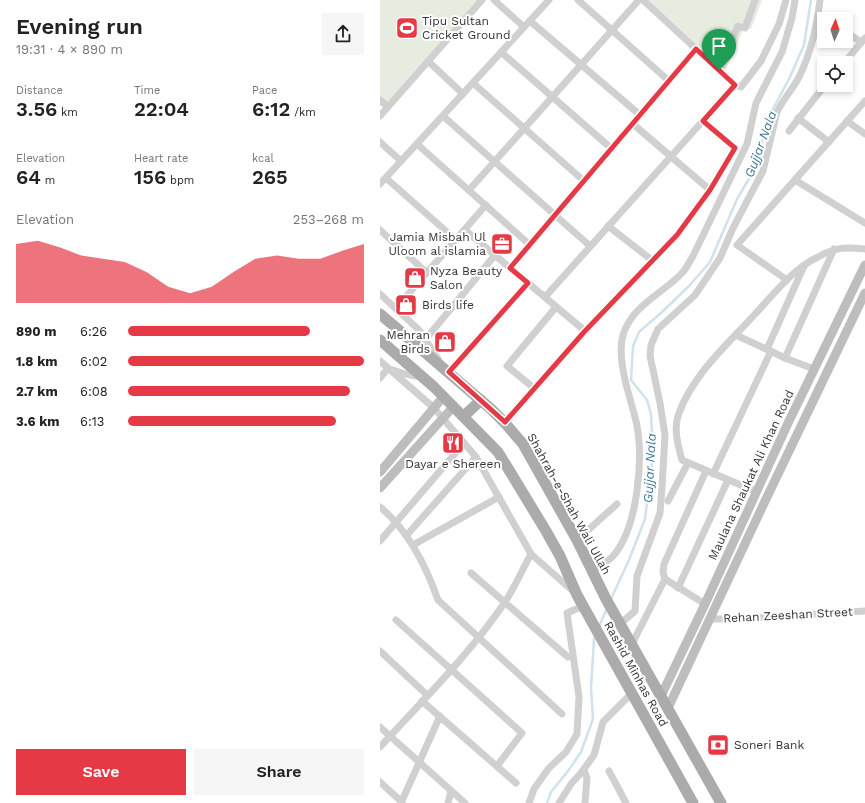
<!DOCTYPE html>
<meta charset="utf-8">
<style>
:root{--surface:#fff;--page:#f6f6f6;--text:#222;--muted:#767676;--accent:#e63946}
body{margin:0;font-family:"Work Sans",sans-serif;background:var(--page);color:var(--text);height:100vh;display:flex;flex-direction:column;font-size:15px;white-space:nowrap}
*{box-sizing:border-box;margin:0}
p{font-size:13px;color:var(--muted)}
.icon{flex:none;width:22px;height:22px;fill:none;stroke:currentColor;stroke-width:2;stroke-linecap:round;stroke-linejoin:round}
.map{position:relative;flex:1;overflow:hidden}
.drawer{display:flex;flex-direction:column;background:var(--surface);width:380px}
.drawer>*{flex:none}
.needle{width:26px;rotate:3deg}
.fabs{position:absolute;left:437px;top:12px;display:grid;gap:8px}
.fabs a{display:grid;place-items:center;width:36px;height:36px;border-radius:0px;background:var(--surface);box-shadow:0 2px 6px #0003;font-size:20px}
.pin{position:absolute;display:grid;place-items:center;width:34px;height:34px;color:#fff;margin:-41px -17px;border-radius:50% 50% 50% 0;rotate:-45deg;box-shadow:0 0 4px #0007}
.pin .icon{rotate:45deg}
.round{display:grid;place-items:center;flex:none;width:42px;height:42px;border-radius:0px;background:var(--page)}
.headline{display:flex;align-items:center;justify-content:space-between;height:68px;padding:0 16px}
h1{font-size:22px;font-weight:600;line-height:30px}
.figures{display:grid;grid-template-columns:repeat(3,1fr);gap:6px;height:68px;padding:4px 16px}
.figures div{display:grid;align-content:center}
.figures b{font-size:20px;font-weight:600}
.figures small{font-size:11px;font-weight:400}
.figures p{font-size:11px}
.chart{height:112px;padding:8px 16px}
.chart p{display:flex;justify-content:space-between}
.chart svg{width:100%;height:72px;margin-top:4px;fill:var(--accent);opacity:.7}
.button{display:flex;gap:8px;margin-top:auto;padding:8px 16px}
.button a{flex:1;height:46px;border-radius:0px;background:var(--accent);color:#fff;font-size:16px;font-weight:600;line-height:46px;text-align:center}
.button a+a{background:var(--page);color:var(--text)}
ul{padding:0 16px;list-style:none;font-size:13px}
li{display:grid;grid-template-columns:64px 48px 1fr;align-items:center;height:30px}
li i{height:10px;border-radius:5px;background:var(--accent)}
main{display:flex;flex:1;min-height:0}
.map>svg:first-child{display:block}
</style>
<main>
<section class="drawer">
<div class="headline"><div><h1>Evening run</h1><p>19:31 · 4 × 890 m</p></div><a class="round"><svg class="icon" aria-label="share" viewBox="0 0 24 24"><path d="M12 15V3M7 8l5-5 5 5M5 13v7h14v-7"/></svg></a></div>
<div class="figures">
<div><p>Distance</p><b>3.56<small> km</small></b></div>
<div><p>Time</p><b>22:04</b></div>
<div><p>Pace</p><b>6:12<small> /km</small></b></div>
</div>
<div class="figures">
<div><p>Elevation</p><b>64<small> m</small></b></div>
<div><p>Heart rate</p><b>156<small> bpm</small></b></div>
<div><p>kcal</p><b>265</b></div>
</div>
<div class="chart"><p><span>Elevation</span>253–268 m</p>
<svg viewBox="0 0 160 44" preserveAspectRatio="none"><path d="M0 44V8L10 6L20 10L30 15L40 17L50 19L60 25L70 34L80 38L90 34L100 25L110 17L120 15L130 17L140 17L150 12L160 8V44z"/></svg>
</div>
<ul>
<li><b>890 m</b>6:26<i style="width:77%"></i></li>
<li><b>1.8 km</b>6:02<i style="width:100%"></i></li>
<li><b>2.7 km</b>6:08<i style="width:94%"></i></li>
<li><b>3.6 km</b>6:13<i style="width:88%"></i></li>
</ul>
<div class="button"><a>Save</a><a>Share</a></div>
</section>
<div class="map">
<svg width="485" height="803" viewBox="0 0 485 803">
<rect width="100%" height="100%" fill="#fff"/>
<g fill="#e6ecdf">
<polygon points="0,0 102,0 8,107 0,100"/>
<polygon points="268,0 382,0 371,29 364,28 345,71"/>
</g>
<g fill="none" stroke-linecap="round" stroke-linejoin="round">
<g stroke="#cfe2ee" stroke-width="2.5">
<polyline points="231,599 249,560 265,519 273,453 271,414 267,400 251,380 253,346 259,332 281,313 309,286 330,262 357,199 370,177 393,109 410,77 424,45 431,0"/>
<polyline points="219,627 227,608"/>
<polyline points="167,803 171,792 188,771 201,752 213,719 211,688 214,639 216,635"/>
</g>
<g stroke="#d0d0d0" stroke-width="7">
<polyline points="114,0 144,27"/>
<polyline points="198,0 289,81"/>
<polyline points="263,0 355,85 361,87 381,61 399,24 406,0"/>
<polyline points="438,14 446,19"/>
<polyline points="150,21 260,115"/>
<polyline points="466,32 481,42"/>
<polyline points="121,52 232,149"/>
<polyline points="48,61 83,94"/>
<polyline points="464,63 485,38"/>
<polyline points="339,70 358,26 365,28 375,0"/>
<polyline points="93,83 204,181"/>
<polyline points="0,100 8,107"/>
<polyline points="0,116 102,0"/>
<polyline points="63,116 210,246"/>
<polyline points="418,118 449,142"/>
<polyline points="467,121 485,134"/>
<polyline points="253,124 330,190"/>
<polyline points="409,131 445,85"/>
<polyline points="0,142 21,161"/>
<polyline points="37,144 150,245"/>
<polyline points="6,178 76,240"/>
<polyline points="415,180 485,223"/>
<polyline points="0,184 169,0"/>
<polyline points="89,190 259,0"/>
<polyline points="228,226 273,261"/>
<polyline points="0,230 47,273"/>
<polyline points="85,230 205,331"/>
<polyline points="130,268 316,49"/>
<polyline points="407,280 357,245 485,101"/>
<polyline points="0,294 39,330 58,359"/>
<polyline points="165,297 355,85"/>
<polyline points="16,308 106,205"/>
<polyline points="356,335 405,358 434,369"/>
<polyline points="45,340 115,255"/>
<polyline points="387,349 424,266"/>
<polyline points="405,358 454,249"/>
<polyline points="0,361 54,408 96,457 151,554 194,592"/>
<polyline points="13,370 25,374 42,377"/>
<polyline points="69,372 148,283"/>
<polyline points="0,378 8,368"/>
<polyline points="155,389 127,366 176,307"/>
<polyline points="125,423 205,331 297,235 330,190 355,148 323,121"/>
<polyline points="333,474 391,351"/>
<path d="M377 492 302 460C298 446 293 428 299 413 314 373 348 344 376 313 394 294 412 270 436 258 455 247 464 247 485 249"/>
<polyline points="288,501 308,463"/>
<path d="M0 507C28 530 46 566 58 600L182 714"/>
<polyline points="26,536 96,457"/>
<polyline points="197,540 237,504"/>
<polyline points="0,541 84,443"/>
<polyline points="33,545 119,497"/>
<path d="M212 572C219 566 228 562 234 555 258 526 264 457 256 421 250 396 236 360 243 335 252 305 284 293 303 272 307 267 310 261 313 256L367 144 376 103 402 52 412 18 415 0"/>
<polyline points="91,573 188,657"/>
<polyline points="298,588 348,480"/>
<polyline points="325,604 285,579 283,572 284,564 326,471"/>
<polyline points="330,619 354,619 485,611"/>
<polyline points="16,620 142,733 117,766"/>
<path d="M240 624 255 611 257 576 280 513 282 488 285 435 280 403 270 356 271 345 278 329 315 295 340 258 353 228 383 171 397 112C403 99 414 88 420 75 431 52 437 25 440 0"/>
<polyline points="252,644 285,579"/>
<polyline points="0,651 47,695"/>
<polyline points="42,701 136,783"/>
<polyline points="0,727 85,803"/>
<path d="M0 747C42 701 90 654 125 602 135 587 142 570 151 554"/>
<polyline points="204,770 207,778 205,803"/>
<polyline points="229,771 246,803"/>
<polyline points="0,782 22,802"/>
<polyline points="21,803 60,716"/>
<polyline points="68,803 71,791"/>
<polyline points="149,803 154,789 169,768 186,752 197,734 199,697 187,613 203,606"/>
<polyline points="179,803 191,784 201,773 214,755 223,722 252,693"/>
</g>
<g stroke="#bdbdbd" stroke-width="9">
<polyline points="0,472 64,396"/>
<polyline points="0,488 74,406"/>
<polyline points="281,696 325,604 409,421 485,265"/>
<polyline points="288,708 386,499 485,293"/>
</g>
<g stroke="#ababab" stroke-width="11">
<polyline points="0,314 111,409 125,423 143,444 197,540 226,599 341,803"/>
<polyline points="0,340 54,387 118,452 166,531 180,556 197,595 313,803"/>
<polyline points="84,416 101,400"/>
</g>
</g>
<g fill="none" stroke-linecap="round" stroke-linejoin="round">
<g stroke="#fff" stroke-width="8">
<polygon id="route" points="316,49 355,85 323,121 355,148 330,190 297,235 205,331 125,422 69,372 148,283 130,268"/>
</g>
<use href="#route" stroke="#e63946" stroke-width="5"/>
</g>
<defs>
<g id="stadium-square" transform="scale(1.15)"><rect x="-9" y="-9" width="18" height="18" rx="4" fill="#e63946" stroke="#fff"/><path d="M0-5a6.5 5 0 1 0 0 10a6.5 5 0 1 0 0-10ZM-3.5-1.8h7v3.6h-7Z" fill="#fff"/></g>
<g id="office-square" transform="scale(1.15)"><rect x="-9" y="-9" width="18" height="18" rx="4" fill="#e63946" stroke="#fff"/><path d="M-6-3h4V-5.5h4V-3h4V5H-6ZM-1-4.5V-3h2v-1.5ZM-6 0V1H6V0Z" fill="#fff"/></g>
<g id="shop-square" transform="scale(1.15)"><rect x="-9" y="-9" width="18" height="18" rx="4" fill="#e63946" stroke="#fff"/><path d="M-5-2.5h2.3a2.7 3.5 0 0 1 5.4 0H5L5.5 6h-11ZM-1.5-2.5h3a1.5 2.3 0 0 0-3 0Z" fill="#fff"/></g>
<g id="restaurant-square" transform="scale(1.15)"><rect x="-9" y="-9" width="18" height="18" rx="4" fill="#e63946" stroke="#fff"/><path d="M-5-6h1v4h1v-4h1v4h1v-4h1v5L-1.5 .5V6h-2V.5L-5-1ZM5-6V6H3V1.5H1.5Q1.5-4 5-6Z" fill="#fff"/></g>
<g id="bank-square" transform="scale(1.15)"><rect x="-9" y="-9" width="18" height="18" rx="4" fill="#e63946" stroke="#fff"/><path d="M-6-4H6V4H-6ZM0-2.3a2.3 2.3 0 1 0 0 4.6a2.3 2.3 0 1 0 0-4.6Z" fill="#fff"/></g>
</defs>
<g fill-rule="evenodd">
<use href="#stadium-square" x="27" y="28"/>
<use href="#office-square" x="122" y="244"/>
<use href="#shop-square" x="35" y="278"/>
<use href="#shop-square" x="26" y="305"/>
<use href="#shop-square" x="65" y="342"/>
<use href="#restaurant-square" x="73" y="443"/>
<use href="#bank-square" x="338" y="745"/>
</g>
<g text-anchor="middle" stroke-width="4" stroke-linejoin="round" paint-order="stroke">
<g font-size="12" fill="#333" stroke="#fff" text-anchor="start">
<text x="42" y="25">Tipu Sultan<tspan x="42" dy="14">Cricket Ground</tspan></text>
<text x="106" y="241" text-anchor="end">Jamia Misbah Ul<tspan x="106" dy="14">Uloom al islamia</tspan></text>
<text x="50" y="275">Nyza Beauty<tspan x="50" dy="14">Salon</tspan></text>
<text x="42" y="309">Birds life</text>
<text x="50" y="339" text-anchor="end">Mehran<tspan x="50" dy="14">Birds</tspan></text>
<text x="73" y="468" text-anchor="middle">Dayar e Shereen</text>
<text x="354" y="749">Soneri Bank</text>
</g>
<g font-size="12" fill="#333" stroke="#fff">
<text transform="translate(371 475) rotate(-65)" y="4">Maulana Shaukat Ali Khan Road</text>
<text transform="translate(189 504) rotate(61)" y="4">Shahrah-e-Shah Wali Ullah</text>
<text transform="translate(408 615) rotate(-3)" y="4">Rehan Zeeshan Street</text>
<text transform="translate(256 674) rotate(61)" y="4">Rashid Minhas Road</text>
</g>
<g font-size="13" font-style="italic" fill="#3f7597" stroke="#fff">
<text transform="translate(380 144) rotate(-70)" y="5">Gujjar Nala</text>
<text transform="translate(269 468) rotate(-87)" y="5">Gujjar Nala</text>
</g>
</g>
</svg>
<div class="fabs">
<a><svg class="needle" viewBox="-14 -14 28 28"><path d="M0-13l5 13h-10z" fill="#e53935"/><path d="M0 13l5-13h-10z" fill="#767676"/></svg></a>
<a><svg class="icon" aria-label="locate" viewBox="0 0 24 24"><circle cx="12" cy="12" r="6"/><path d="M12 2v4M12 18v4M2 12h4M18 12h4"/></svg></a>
</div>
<div class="pin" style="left:339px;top:70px;background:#1e9e55"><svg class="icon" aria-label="arrive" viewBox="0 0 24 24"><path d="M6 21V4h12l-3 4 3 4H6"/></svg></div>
</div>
</main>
